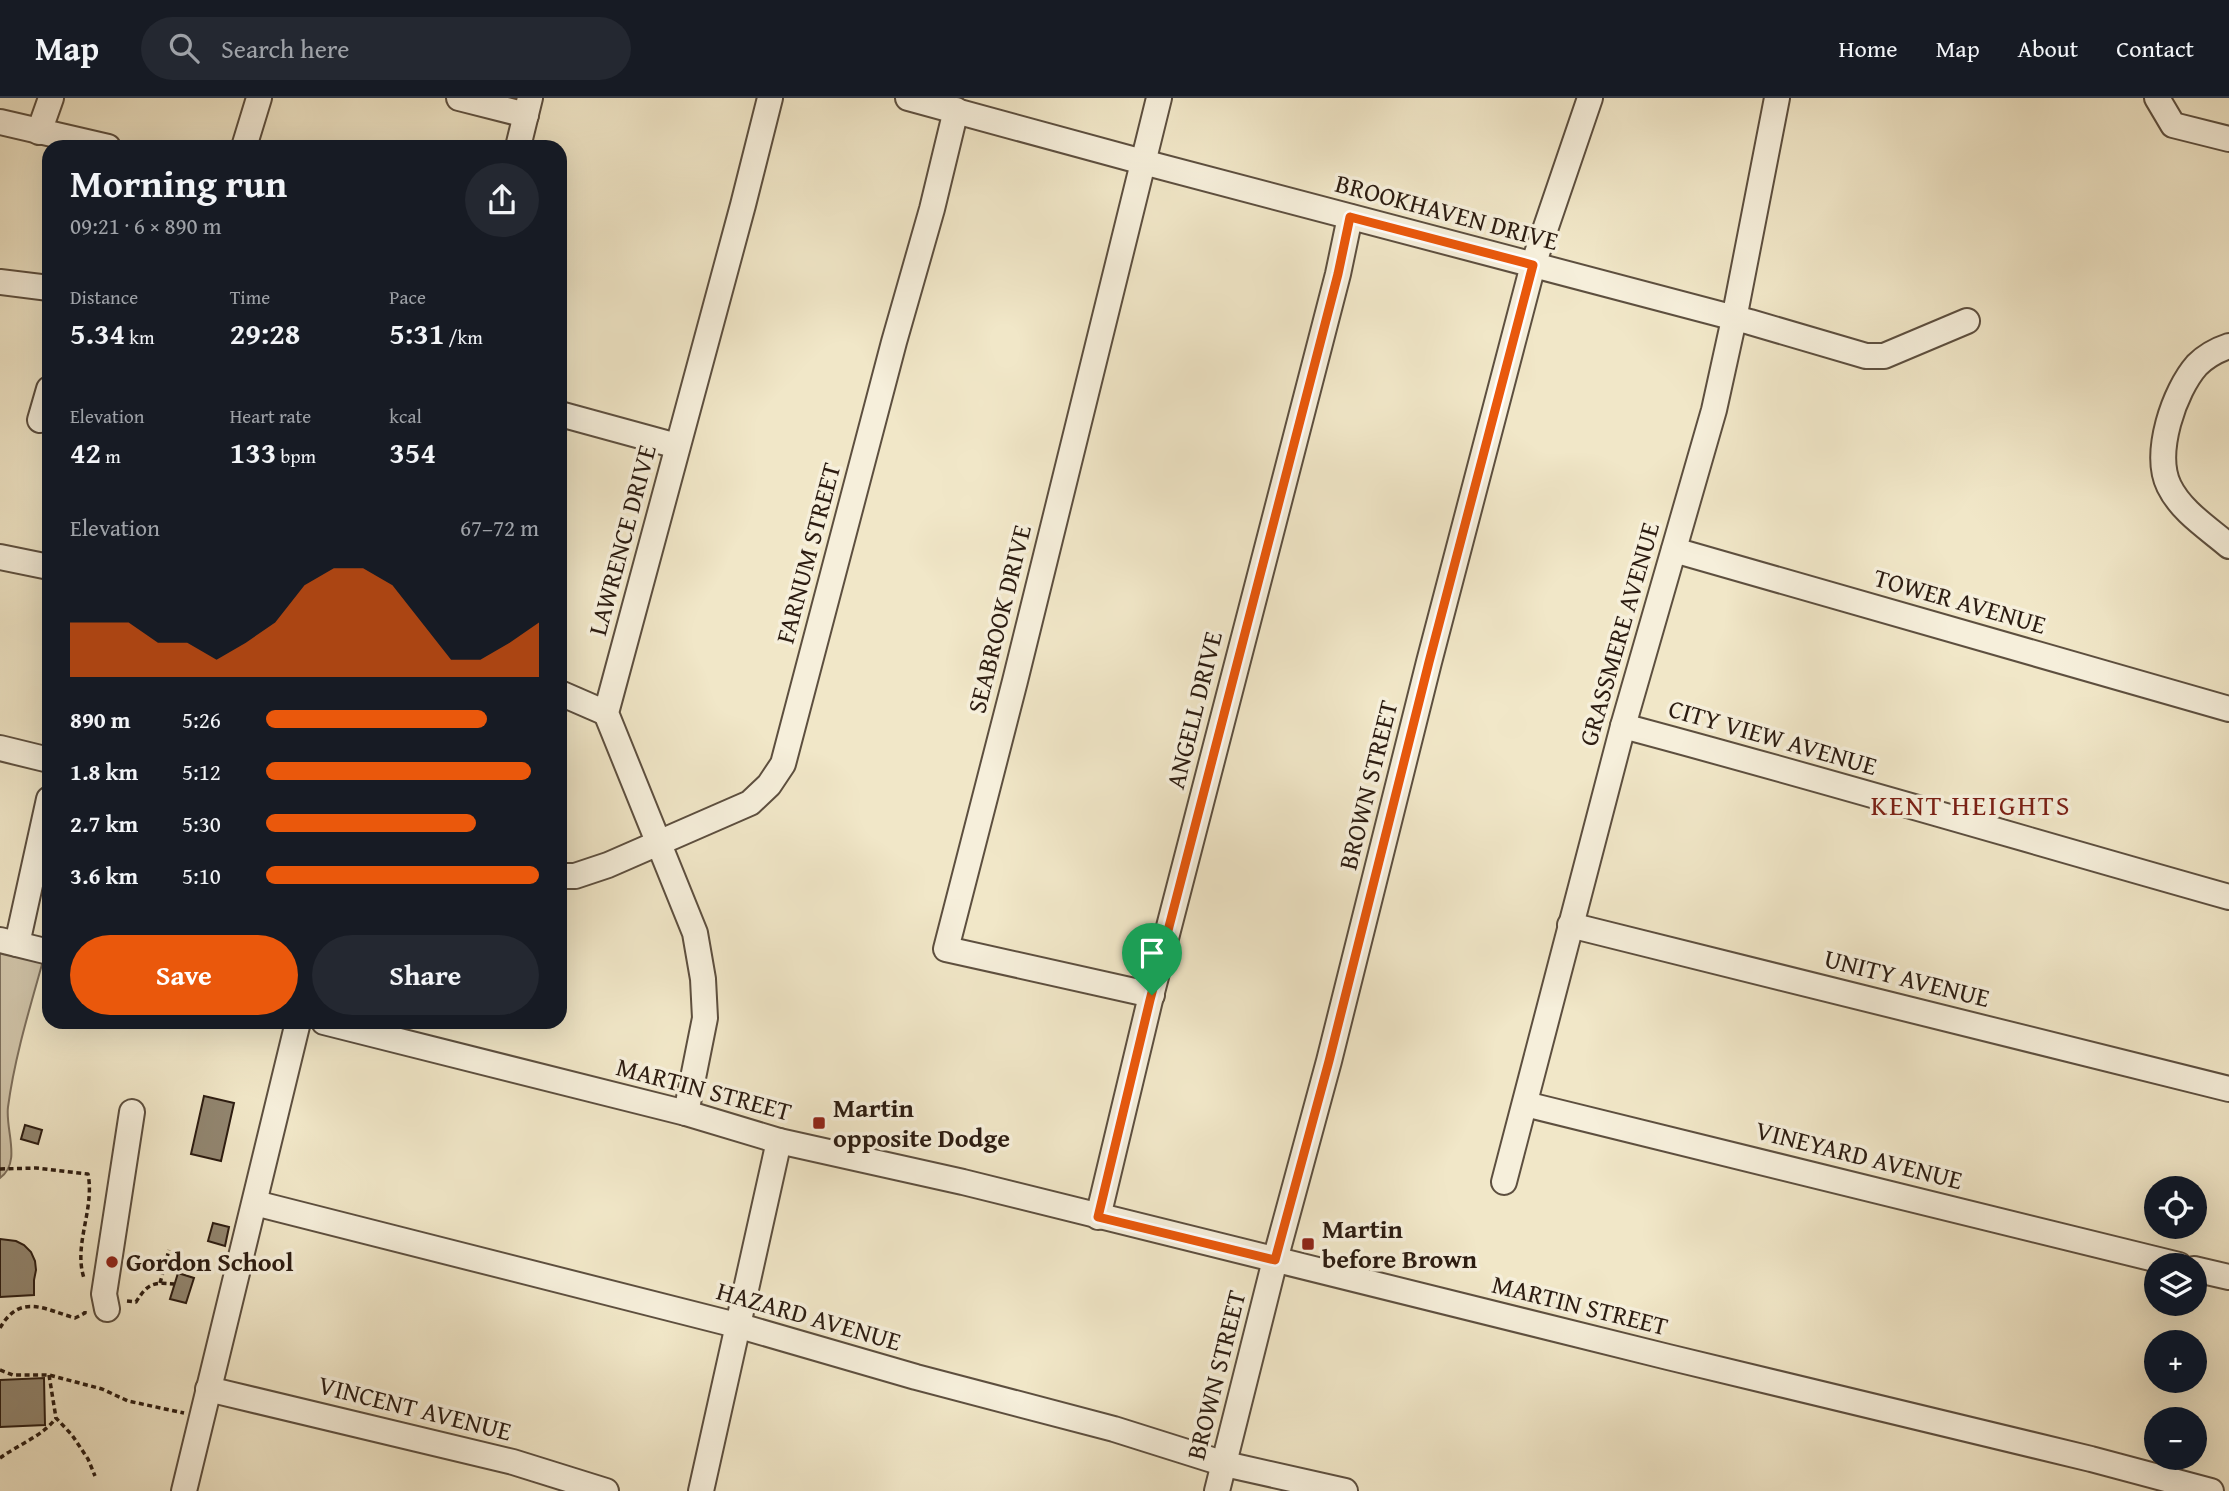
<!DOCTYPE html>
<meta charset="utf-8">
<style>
:root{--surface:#171b24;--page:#242831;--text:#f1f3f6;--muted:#9ea1a6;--line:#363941;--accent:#ea580c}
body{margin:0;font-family:"Gentium Book Plus",serif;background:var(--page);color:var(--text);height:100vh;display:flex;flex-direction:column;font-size:26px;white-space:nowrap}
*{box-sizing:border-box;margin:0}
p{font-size:23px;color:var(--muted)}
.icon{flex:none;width:38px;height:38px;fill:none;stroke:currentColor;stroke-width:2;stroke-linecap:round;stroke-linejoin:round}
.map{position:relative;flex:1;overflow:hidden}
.details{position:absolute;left:42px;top:42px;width:525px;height:889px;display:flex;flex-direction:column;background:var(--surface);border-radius:21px;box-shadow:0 7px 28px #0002}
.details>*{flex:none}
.tools{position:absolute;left:2144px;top:1078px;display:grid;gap:14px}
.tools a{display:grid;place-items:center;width:63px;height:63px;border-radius:50%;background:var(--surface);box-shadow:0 7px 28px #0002;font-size:35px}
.pin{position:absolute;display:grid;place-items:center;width:60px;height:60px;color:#fff;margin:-72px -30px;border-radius:50% 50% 50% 0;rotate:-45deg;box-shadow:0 0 7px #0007}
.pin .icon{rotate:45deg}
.round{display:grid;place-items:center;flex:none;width:74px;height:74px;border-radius:37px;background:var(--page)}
.head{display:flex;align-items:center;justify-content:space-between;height:119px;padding:0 28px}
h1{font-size:38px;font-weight:700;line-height:52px}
.stats{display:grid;grid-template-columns:repeat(3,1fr);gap:10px;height:119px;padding:7px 28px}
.stats div{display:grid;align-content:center}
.stats b{font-size:30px;font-weight:700}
.stats small{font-size:19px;font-weight:400}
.stats p{font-size:19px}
.chart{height:196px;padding:14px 28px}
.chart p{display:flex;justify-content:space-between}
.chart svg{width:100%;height:126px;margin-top:7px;fill:var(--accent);opacity:.7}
.action{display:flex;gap:14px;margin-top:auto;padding:14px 28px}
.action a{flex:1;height:80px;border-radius:42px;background:var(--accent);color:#fff;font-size:28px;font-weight:700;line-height:80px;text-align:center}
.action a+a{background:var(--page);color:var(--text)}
ul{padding:0 28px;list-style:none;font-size:23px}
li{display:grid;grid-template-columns:112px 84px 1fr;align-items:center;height:52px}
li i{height:18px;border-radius:9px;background:var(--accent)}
header{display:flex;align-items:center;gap:42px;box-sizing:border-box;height:98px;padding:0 35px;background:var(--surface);border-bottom:2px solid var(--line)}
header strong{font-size:33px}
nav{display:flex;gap:38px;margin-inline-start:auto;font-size:24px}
.search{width:490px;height:63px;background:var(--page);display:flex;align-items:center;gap:18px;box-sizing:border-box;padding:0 24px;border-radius:38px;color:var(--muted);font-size:26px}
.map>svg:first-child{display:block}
</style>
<header>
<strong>Map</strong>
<div class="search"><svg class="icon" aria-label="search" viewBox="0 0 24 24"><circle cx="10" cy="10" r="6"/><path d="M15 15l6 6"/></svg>Search here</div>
<nav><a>Home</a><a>Map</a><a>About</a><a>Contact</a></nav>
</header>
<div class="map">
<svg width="2229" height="1393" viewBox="0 0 2229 1393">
<rect width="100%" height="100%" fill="#f1e7c8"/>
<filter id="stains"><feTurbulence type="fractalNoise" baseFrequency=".00286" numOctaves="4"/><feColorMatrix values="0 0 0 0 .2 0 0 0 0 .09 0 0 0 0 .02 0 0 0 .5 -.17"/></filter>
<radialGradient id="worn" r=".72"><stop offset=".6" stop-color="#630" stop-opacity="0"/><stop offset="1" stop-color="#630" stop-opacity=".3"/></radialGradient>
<path fill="#d0c4a9" stroke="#7e705d" stroke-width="2" d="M0 840 46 852C32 903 15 956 8 1009 5 1032 22 1064 0 1080Z"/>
<g fill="#928670" stroke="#2c1c11" stroke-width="2">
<polygon points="204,998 234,1005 221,1063 191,1056"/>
<polygon points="25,1027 42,1032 38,1046 21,1041"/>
<polygon points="213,1125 229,1129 225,1148 208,1143"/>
<polygon points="0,1141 16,1143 24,1147 31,1154 35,1163 36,1172 34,1182 34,1197 0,1199"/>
<polygon points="178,1175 194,1180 186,1205 170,1201"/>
<polygon points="44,1280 45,1327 0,1329 0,1282"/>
</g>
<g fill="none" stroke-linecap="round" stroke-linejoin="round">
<g stroke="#5d4f3f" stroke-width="28">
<g id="minor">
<polyline points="459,0 526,17"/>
<polyline points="908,0 1143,64 1750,224 1866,258 1884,258 1967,223"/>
<polyline points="2157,0 2173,27 2229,41"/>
<polyline points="0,24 108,49"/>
<polyline points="39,34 51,0"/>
<polyline points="244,49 259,0"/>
<polyline points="518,49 530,0"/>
<polyline points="0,184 49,190"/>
<path d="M2229 248C2217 252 2206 258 2197 267 2174 293 2153 355 2169 388 2181 413 2208 430 2229 448"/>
<polyline points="560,316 677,348"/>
<polyline points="40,322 49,291"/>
<polyline points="1674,452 2229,611"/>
<polyline points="0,459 49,469"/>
<polyline points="560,595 606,615"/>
<path d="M1623 628C1826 682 2027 742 2229 799"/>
<polyline points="0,650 49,662"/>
<polyline points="560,778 575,778 608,767 750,705 769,687 783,666 894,244 932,111 956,12"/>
<polyline points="1570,827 2229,991"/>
<polyline points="0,842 49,854"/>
<polyline points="17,846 49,701"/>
<polyline points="1152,897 946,851 1015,583 1159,0"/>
<polyline points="324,924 686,1015 779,1043 963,1084 1668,1259 2091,1361 2211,1393"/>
<polyline points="1525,1006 2179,1167"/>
<polyline points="686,1015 705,920 703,881 695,835 606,615 743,107 770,0"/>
<polyline points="1504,1084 1623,628 1714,312 1734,221 1777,0"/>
<polyline points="255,1105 740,1228 916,1279 1114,1331 1225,1366 1345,1393"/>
<polyline points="1098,1119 1150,902 1338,176 1350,119"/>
<polyline points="2194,1171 2229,1179"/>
<polyline points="107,1211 104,1196 132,1014"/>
<polyline points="208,1291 513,1364 606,1393"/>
<polyline points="184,1393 298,924"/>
<polyline points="701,1393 779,1043"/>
<polyline points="1217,1393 1275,1162 1329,963 1429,564 1533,167 1590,0"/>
</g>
</g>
<g stroke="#2c1c11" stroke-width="3.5" stroke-dasharray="5 3.5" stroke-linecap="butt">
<path d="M0 1071 36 1070 88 1076C95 1111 73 1147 84 1180"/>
<polyline points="160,1185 169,1152"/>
<path d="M127 1203 136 1204C148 1185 153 1184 174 1186"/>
<path d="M0 1230C20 1195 44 1211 75 1220L85 1215V1211"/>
<polyline points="0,1272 13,1277 49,1277 102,1291 128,1303 184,1315"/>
<polyline points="49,1277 56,1320 72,1337 88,1361 95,1378"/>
<path d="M0 1360C18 1347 44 1337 56 1320"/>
</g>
<use href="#minor" stroke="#f6efdb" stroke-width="24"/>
</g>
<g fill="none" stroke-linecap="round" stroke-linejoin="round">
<g stroke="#fff" stroke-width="14">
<polygon id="route" points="1350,119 1533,167 1429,564 1329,963 1275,1162 1098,1119 1150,902 1338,176"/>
</g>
<use href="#route" stroke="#ea580c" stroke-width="9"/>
</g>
<g fill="#8f2418" stroke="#f6efdb" stroke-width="2.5">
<rect x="812" y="1018" width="14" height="14" rx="3.5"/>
<rect x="1301" y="1139" width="14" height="14" rx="3.5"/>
<circle cx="112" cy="1164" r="7"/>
</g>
<g text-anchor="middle" stroke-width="7" stroke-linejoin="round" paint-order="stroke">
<g font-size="26" fill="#2c1c11" stroke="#f6efdb">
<text transform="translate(1447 114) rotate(15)" y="9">BROOKHAVEN DRIVE</text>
<text transform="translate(622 442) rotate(-75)" y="9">LAWRENCE DRIVE</text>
<text transform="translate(808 455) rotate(-75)" y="9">FARNUM STREET</text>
<text transform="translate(1960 503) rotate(16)" y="9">TOWER AVENUE</text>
<text transform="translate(999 521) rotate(-76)" y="9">SEABROOK DRIVE</text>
<text transform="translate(1619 536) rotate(-74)" y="9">GRASSMERE AVENUE</text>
<text transform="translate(1194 612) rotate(-76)" y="9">ANGELL DRIVE</text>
<text transform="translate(1773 639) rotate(16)" y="9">CITY VIEW AVENUE</text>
<text transform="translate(1368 687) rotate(-76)" y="9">BROWN STREET</text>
<text transform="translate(1907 880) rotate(14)" y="9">UNITY AVENUE</text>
<text transform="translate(704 991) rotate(15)" y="9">MARTIN STREET</text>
<text transform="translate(1859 1057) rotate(14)" y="9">VINEYARD AVENUE</text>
<text transform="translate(1580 1207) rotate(14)" y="9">MARTIN STREET</text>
<text transform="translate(809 1218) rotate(16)" y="9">HAZARD AVENUE</text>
<text transform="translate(1216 1277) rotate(-76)" y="9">BROWN STREET</text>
<text transform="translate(415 1310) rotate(14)" y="9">VINCENT AVENUE</text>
</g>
<g font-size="26" font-weight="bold" fill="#2c1c11" stroke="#f6efdb" text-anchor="start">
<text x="833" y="1019">Martin<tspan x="833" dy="30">opposite Dodge</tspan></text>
<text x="1322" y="1140">Martin<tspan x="1322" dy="30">before Brown</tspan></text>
<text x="126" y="1173">Gordon School</text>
</g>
<g font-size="28" letter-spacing="2" fill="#7a1f14" stroke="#f6efdb">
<text x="1971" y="717">KENT HEIGHTS</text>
</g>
</g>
<rect width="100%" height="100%" filter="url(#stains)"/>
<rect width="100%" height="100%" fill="url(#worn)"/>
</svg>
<div class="tools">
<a><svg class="icon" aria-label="locate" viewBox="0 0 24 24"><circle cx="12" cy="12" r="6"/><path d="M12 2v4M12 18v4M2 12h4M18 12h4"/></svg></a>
<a><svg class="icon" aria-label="layers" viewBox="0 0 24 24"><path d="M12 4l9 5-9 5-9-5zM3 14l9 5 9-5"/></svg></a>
<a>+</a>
<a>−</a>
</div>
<div class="pin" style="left:1152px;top:897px;background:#1e9e55"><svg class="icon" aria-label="arrive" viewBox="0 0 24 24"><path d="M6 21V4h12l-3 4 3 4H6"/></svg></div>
<section class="details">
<div class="head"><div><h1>Morning run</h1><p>09:21 · 6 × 890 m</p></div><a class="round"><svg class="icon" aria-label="share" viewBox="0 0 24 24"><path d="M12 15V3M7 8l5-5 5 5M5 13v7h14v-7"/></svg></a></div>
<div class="stats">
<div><p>Distance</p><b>5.34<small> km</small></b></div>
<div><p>Time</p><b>29:28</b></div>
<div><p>Pace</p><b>5:31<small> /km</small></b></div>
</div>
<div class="stats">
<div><p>Elevation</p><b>42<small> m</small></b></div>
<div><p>Heart rate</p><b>133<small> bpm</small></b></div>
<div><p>kcal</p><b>354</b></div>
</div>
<div class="chart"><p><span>Elevation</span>67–72 m</p>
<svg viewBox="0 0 160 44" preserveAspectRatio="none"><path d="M0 44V25L10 25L20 25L30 32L40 32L50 38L60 32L70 25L80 12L90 6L100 6L110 12L120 25L130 38L140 38L150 32L160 25V44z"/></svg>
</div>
<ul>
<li><b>890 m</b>5:26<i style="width:81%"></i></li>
<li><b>1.8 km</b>5:12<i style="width:97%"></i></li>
<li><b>2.7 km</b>5:30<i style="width:77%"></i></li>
<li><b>3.6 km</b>5:10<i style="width:100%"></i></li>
</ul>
<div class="action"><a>Save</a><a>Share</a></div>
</section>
</div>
